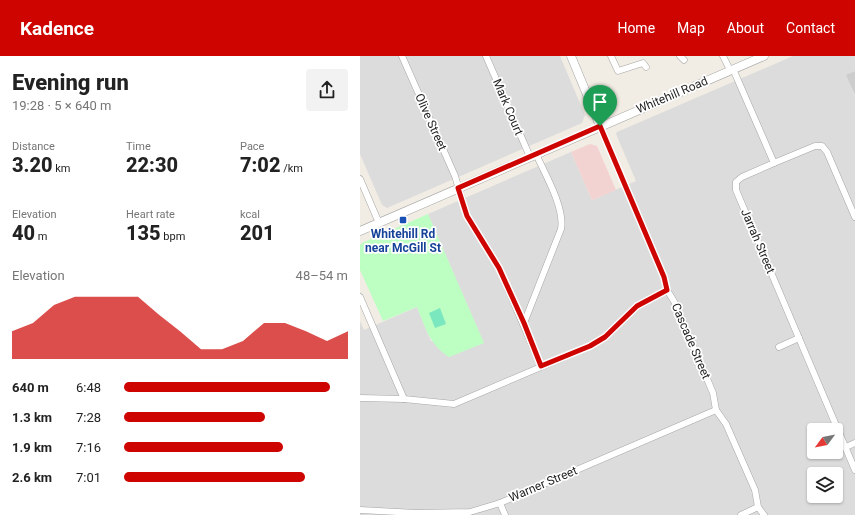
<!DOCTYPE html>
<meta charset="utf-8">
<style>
:root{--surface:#fff;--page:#f2f2f2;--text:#222;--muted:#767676;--accent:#cd0400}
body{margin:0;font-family:Roboto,sans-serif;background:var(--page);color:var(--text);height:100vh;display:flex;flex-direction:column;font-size:15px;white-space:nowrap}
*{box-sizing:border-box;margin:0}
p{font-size:13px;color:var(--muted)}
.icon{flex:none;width:22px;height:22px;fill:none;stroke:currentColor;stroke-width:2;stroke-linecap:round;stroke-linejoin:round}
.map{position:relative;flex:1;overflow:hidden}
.sheet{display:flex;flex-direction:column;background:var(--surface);width:360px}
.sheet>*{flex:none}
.needle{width:26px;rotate:238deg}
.tools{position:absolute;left:447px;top:367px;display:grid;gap:8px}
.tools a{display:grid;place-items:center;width:36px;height:36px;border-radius:4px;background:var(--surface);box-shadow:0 1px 3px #0004;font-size:20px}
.pin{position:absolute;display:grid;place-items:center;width:34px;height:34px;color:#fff;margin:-41px -17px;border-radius:50% 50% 50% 0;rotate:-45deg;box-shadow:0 0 4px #0007}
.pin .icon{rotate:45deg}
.round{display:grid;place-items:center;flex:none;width:42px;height:42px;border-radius:4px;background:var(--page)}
.head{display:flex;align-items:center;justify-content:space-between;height:68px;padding:0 12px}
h1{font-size:22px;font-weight:800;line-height:30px}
.figures{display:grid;grid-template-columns:repeat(3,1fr);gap:6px;height:68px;padding:4px 12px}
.figures div{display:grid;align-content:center}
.figures b{font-size:20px;font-weight:800}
.figures small{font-size:11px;font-weight:400}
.figures p{font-size:11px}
.chart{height:112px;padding:8px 12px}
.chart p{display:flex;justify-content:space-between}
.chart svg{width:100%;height:72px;margin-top:4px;fill:var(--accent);opacity:.7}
ul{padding:0 12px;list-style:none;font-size:13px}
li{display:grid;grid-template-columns:64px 48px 1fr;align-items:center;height:30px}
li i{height:10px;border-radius:5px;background:var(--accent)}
header{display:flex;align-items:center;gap:24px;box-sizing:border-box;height:56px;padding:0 20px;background:var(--accent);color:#fff}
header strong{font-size:19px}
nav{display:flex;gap:22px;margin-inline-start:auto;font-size:14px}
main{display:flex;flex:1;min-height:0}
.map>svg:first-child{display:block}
</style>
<header>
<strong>Kadence</strong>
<nav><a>Home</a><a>Map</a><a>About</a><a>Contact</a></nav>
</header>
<main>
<section class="sheet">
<div class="head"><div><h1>Evening run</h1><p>19:28 · 5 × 640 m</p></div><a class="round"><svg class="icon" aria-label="share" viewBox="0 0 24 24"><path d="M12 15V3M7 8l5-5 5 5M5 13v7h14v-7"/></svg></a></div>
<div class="figures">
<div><p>Distance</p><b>3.20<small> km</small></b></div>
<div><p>Time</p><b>22:30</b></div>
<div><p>Pace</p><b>7:02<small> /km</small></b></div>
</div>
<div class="figures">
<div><p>Elevation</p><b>40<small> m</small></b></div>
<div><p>Heart rate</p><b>135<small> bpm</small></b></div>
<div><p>kcal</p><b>201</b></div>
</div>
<div class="chart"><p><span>Elevation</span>48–54 m</p>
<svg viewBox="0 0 160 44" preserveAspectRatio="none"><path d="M0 44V27L10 22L20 11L30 6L40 6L50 6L60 6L70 17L80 27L90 38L100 38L110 33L120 22L130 22L140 27L150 33L160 27V44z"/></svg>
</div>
<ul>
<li><b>640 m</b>6:48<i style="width:92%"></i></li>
<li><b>1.3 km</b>7:28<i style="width:63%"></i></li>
<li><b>1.9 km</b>7:16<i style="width:71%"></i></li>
<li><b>2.6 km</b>7:01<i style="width:81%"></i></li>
</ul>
</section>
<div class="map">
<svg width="495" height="459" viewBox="0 0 495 459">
<rect width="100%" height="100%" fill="#f1ede4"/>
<g fill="#dddcdc" fill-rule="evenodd">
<polygon points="0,0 200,0 225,59 222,67 27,152 22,149 0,98"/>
<path d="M433 0H495V15L487 19 495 40V459H0V265L4 274 57 251 71 285 123 286 68 158 211 96 232 144 276 125 256 78 257 76ZM454 374H476V396H454ZM454 418H476V440H454Z"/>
</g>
<polygon fill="#f3d3d1" points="230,88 237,90 256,134 232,144 211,96"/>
<polygon fill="#cdcdcd" points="495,15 495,39 486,19"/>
<path fill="#bdffc3" d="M68 158 124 287 89 301C70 289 65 271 57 251L23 265 0 214V189L2 187Z"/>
<polygon fill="#7ae7bf" points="80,252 86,268 75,272 69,257"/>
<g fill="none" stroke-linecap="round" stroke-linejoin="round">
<g stroke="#a6a6a6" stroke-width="7">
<g id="minor">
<polyline points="42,0 95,120 107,160 139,212 181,310"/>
<polyline points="126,0 170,101"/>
<polyline points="251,0 258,15 283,7 286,11"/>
<polyline points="320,0 324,4"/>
<polyline points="363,0 370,14"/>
<polyline points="373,13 414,107 455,90 462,90 467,96 495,161"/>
<polyline points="240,70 304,221 307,234 315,247 353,337 356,354 366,368 395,434 398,451 404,459"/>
<polyline points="414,107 382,121 376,126 376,134 495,414"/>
<polyline points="0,123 19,167"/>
<polyline points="0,241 44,343"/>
<path d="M164 267 201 173C205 152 185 118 176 98"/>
<polyline points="419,291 439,282"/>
<polyline points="0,342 44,343 94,348 230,290 245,281 277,250 307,234"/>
<polyline points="486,391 495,387"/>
<polyline points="140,447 145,459"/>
<polyline points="0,454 56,457 110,456 140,447 356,354"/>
<polyline points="381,459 398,451"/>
</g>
</g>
<g stroke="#a6a6a6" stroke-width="9">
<g id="tertiary">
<polyline points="211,0 240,70"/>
<polyline points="0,175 404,0"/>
</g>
</g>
<use href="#minor" stroke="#fff" stroke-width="6"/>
<use href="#tertiary" stroke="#fff" stroke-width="8"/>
</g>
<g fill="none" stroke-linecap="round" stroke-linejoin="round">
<g stroke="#fff" stroke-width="8">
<polygon id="route" points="240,70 304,221 307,234 277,250 245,281 230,290 181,310 164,267 139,212 107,160 98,132"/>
</g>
<use href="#route" stroke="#cd0400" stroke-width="5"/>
</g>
<rect fill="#1a4fb4" stroke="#fff" stroke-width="1.5" x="39" y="160" width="8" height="8" rx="2"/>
<g text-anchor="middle" stroke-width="3.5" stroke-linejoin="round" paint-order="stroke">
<g font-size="12" fill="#1f1f1f" stroke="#fff">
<text transform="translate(312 39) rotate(-23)" y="4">Whitehill Road</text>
<text transform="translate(148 51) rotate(67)" y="4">Mark Court</text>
<text transform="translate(71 66) rotate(66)" y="4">Olive Street</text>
<text transform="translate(398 185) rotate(67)" y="4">Jarrah Street</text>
<text transform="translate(331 285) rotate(67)" y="4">Cascade Street</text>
<text transform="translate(183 428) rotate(-23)" y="4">Warner Street</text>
</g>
<g font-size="12" font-weight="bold" fill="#164399" stroke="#fff">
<text x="43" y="182">Whitehill Rd<tspan x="43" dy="14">near McGill St</tspan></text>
</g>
</g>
</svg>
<div class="tools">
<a><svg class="needle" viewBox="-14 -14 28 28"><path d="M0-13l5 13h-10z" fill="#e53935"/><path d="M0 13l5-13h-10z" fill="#767676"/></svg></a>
<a><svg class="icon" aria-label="layers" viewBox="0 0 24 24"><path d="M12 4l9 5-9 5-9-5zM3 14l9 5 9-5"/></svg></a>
</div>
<div class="pin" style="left:240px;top:70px;background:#1e9e55"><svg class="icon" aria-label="arrive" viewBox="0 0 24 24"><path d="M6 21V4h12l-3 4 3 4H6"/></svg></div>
</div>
</main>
